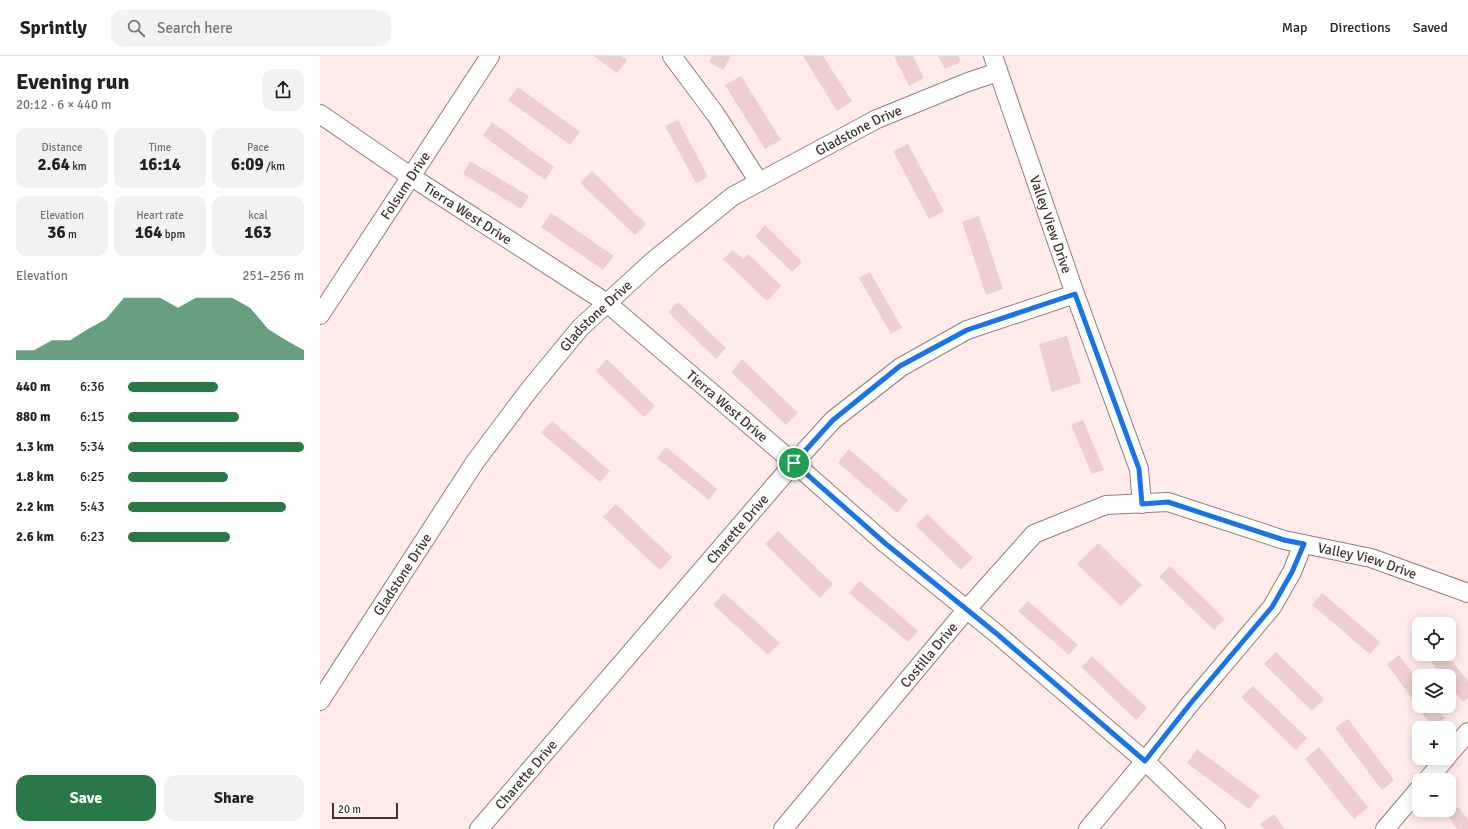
<!DOCTYPE html>
<meta charset="utf-8">
<style>
:root{--surface:#fff;--page:#f2f2f2;--text:#222;--muted:#767676;--line:#e0e0e0;--accent:#287848}
body{margin:0;font-family:Signika,sans-serif;background:var(--page);color:var(--text);height:100vh;display:flex;flex-direction:column;font-size:15px;white-space:nowrap}
*{box-sizing:border-box;margin:0}
p{font-size:13px;color:var(--muted)}
.icon{flex:none;width:22px;height:22px;fill:none;stroke:currentColor;stroke-width:2;stroke-linecap:round;stroke-linejoin:round}
.map{position:relative;flex:1;overflow:hidden}
.sheet{display:flex;flex-direction:column;background:var(--surface);width:320px}
.sheet>*{flex:none}
.fabs{position:absolute;left:1092px;top:561px;display:grid;gap:8px}
.fabs a{display:grid;place-items:center;width:44px;height:44px;border-radius:8px;background:var(--surface);box-shadow:0 2px 10px #0003;font-size:20px}
.scale{position:absolute;left:12px;bottom:10px;width:66px;box-sizing:border-box;padding-left:4px;border:2px solid #403333;border-top:0;font-size:11px;line-height:14px;white-space:nowrap;color:#403333;-webkit-text-stroke:3px #fff;paint-order:stroke}
.pin{position:absolute;display:grid;place-items:center;width:34px;height:34px;color:#fff;margin:-17px;border:2px solid #fff;border-radius:50%;box-shadow:0 1px 4px #0007}
.round{display:grid;place-items:center;flex:none;width:42px;height:42px;border-radius:12px;background:var(--page)}
.summary{display:flex;align-items:center;justify-content:space-between;height:68px;padding:0 16px}
h1{font-size:22px;font-weight:700;line-height:30px}
.figures{display:grid;grid-template-columns:repeat(3,1fr);gap:6px;height:68px;padding:4px 16px}
.figures div{display:grid;align-content:center;border-radius:10px;background:var(--page);text-align:center}
.figures b{font-size:17px;font-weight:700}
.figures small{font-size:11px;font-weight:400}
.figures p{font-size:11px}
.chart{height:112px;padding:8px 16px}
.chart p{display:flex;justify-content:space-between}
.chart svg{width:100%;height:72px;margin-top:4px;fill:var(--accent);opacity:.7}
.primary-button{display:flex;gap:8px;margin-top:auto;padding:8px 16px}
.primary-button a{flex:1;height:46px;border-radius:12px;background:var(--accent);color:#fff;font-size:16px;font-weight:700;line-height:46px;text-align:center}
.primary-button a+a{background:var(--page);color:var(--text)}
ul{padding:0 16px;list-style:none;font-size:13px}
li{display:grid;grid-template-columns:64px 48px 1fr;align-items:center;height:30px}
li i{height:10px;border-radius:5px;background:var(--accent)}
header{display:flex;align-items:center;gap:24px;box-sizing:border-box;height:56px;padding:0 20px;background:var(--surface);border-bottom:1px solid var(--line)}
header strong{font-size:19px}
nav{display:flex;gap:22px;margin-inline-start:auto;font-size:14px}
.search{width:280px;height:36px;background:var(--page);display:flex;align-items:center;gap:10px;box-sizing:border-box;padding:0 14px;border-radius:12px;color:var(--muted);font-size:15px}
main{display:flex;flex:1;min-height:0}
.map>svg:first-child{display:block}
</style>
<header>
<strong>Sprintly</strong>
<div class="search"><svg class="icon" aria-label="search" viewBox="0 0 24 24"><circle cx="10" cy="10" r="6"/><path d="M15 15l6 6"/></svg>Search here</div>
<nav><a>Map</a><a>Directions</a><a>Saved</a></nav>
</header>
<main>
<section class="sheet">
<div class="summary"><div><h1>Evening run</h1><p>20:12 · 6 × 440 m</p></div><a class="round"><svg class="icon" aria-label="share" viewBox="0 0 24 24"><path d="M12 15V3M7 8l5-5 5 5M5 13v7h14v-7"/></svg></a></div>
<div class="figures">
<div><p>Distance</p><b>2.64<small> km</small></b></div>
<div><p>Time</p><b>16:14</b></div>
<div><p>Pace</p><b>6:09<small> /km</small></b></div>
</div>
<div class="figures">
<div><p>Elevation</p><b>36<small> m</small></b></div>
<div><p>Heart rate</p><b>164<small> bpm</small></b></div>
<div><p>kcal</p><b>163</b></div>
</div>
<div class="chart"><p><span>Elevation</span>251–256 m</p>
<svg viewBox="0 0 160 44" preserveAspectRatio="none"><path d="M0 44V38L10 38L20 32L30 32L40 25L50 19L60 6L70 6L80 6L90 12L100 6L110 6L120 6L130 12L140 25L150 32L160 38V44z"/></svg>
</div>
<ul>
<li><b>440 m</b>6:36<i style="width:51%"></i></li>
<li><b>880 m</b>6:15<i style="width:63%"></i></li>
<li><b>1.3 km</b>5:34<i style="width:100%"></i></li>
<li><b>1.8 km</b>6:25<i style="width:57%"></i></li>
<li><b>2.2 km</b>5:43<i style="width:90%"></i></li>
<li><b>2.6 km</b>6:23<i style="width:58%"></i></li>
</ul>
<div class="primary-button"><a>Save</a><a>Share</a></div>
</section>
<div class="map">
<svg width="1148" height="773" viewBox="0 0 1148 773">
<rect width="100%" height="100%" fill="#ffebea"/>
<g fill="#efcfcd">
<polygon points="274,0 301,0 307,4 297,17"/>
<polygon points="392,0 411,0 403,14 389,6"/>
<polygon points="483,0 503,0 532,45 517,55"/>
<polygon points="574,0 593,0 604,22 589,30"/>
<polygon points="618,0 638,0 641,6 625,13"/>
<polygon points="421,20 461,84 445,93 405,29"/>
<polygon points="198,31 260,76 250,89 188,44"/>
<polygon points="358,64 388,121 376,127 345,70"/>
<polygon points="172,66 234,111 225,124 163,80"/>
<polygon points="588,88 624,155 609,163 573,95"/>
<polygon points="150,105 209,140 201,153 143,118"/>
<polygon points="272,115 326,168 315,179 260,127"/>
<polygon points="231,157 294,200 283,214 221,171"/>
<polygon points="659,160 683,233 666,239 642,166"/>
<polygon points="445,169 482,206 472,216 435,180"/>
<polygon points="413,194 423,203 428,198 461,230 447,245 403,203"/>
<polygon points="550,216 582,272 571,278 539,222"/>
<polygon points="358,246 406,292 396,303 348,256"/>
<polygon points="747,280 761,327 732,336 719,288"/>
<polygon points="287,303 335,350 324,361 276,315"/>
<polygon points="422,303 478,357 466,369 411,316"/>
<polygon points="763,364 784,414 772,418 751,369"/>
<polygon points="232,365 290,415 280,426 221,377"/>
<polygon points="346,391 397,433 389,444 337,402"/>
<polygon points="529,393 588,444 577,457 518,407"/>
<polygon points="296,448 352,501 340,514 283,461"/>
<polygon points="607,458 653,502 641,514 596,470"/>
<polygon points="458,475 513,528 500,542 445,488"/>
<polygon points="778,487 822,529 801,550 757,508"/>
<polygon points="850,510 905,563 894,574 839,521"/>
<polygon points="540,525 598,575 588,586 529,537"/>
<polygon points="404,537 460,587 448,599 393,549"/>
<polygon points="1002,537 1060,586 1050,598 992,549"/>
<polygon points="708,545 758,589 749,599 698,555"/>
<polygon points="956,596 1004,643 992,655 944,608"/>
<polygon points="1105,598 1126,598 1148,625 1148,642 1143,646 1129,628 1129,620 1122,620"/>
<polygon points="1079,599 1099,626 1099,650 1116,650 1125,662 1112,671 1067,608"/>
<polygon points="772,600 827,652 816,664 761,611"/>
<polygon points="933,630 987,682 976,694 921,641"/>
<polygon points="1028,663 1074,724 1062,734 1015,672"/>
<polygon points="999,691 1048,751 1034,763 985,703"/>
<polygon points="877,693 940,740 929,753 867,707"/>
<polygon points="1138,751 1148,763 1148,773 1137,773 1127,759"/>
<polygon points="954,758 965,773 944,773 940,768"/>
</g>
<g fill="none" stroke-linecap="round" stroke-linejoin="round">
<g stroke="#9a7c7b" stroke-width="20">
<g id="street">
<polyline points="352,0 396,59 439,126"/>
<path id="s1" d="M673 0 755 238 819 413 822 448"/>
<path id="s2" d="M0 58 90 120 287 247 474 407 566 488 677 578 825 705 896 773"/>
<path id="s3" d="M0 259 170 0"/>
<path id="s4" d="M0 645 155 406 209 334 260 272 333 205 413 140 557 63 648 26 678 16"/>
<polyline points="1129,698 1148,676"/>
<polyline points="1107,724 1126,702"/>
<path id="s5" d="M159 773 474 407 513 364 581 311 647 274 755 238"/>
<path id="s6" d="M463 773 647 553 714 478 786 449 848 446 964 484 1051 502 1148 537"/>
<polyline points="768,773 825,705 870,648 952,551 972,516 983,488"/>
<polyline points="1065,773 1099,733"/>
</g>
</g>
<use href="#street" stroke="#fff" stroke-width="18"/>
</g>
<g fill="none" stroke-linecap="round" stroke-linejoin="round">
<g stroke="#fff" stroke-width="8">
<polygon id="route" points="755,238 819,413 822,448 848,446 964,484 984,488 972,516 952,551 870,648 825,705 677,578 566,488 474,407 513,364 580,310 647,274"/>
</g>
<use href="#route" stroke="#1a73e8" stroke-width="5"/>
</g>
<g text-anchor="middle" stroke-width="3" stroke-linejoin="round" paint-order="stroke">
<g font-size="14" fill="#403333" stroke="#fff">
<text dy="5" stroke="none"><textPath href="#s4" startOffset="799">Gladstone Drive</textPath></text>
<text dy="5" stroke="none"><textPath href="#s3" startOffset="155">Folsum Drive</textPath></text>
<text dy="5" stroke="none"><textPath href="#s2" startOffset="178">Tierra West Drive</textPath></text>
<text dy="5" stroke="none"><textPath href="#s1" startOffset="178">Valley View Drive</textPath></text>
<text dy="5" stroke="none"><textPath href="#s4" startOffset="475">Gladstone Drive</textPath></text>
<text dy="5" stroke="none"><textPath href="#s2" startOffset="502">Tierra West Drive</textPath></text>
<text dy="5" stroke="none"><textPath href="#s5" startOffset="396">Charette Drive</textPath></text>
<text dy="5" stroke="none"><textPath href="#s6" startOffset="735">Valley View Drive</textPath></text>
<text dy="5" stroke="none"><textPath href="#s4" startOffset="151">Gladstone Drive</textPath></text>
<text dy="5" stroke="none"><textPath href="#s6" startOffset="227">Costilla Drive</textPath></text>
<text dy="5" stroke="none"><textPath href="#s5" startOffset="72">Charette Drive</textPath></text>
</g>
</g>
</svg>
<div class="fabs">
<a><svg class="icon" aria-label="locate" viewBox="0 0 24 24"><circle cx="12" cy="12" r="6"/><path d="M12 2v4M12 18v4M2 12h4M18 12h4"/></svg></a>
<a><svg class="icon" aria-label="layers" viewBox="0 0 24 24"><path d="M12 4l9 5-9 5-9-5zM3 14l9 5 9-5"/></svg></a>
<a>+</a>
<a>−</a>
</div>
<div class="scale">20 m</div>
<div class="pin" style="left:474px;top:407px;background:#1e9e55"><svg class="icon" aria-label="arrive" viewBox="0 0 24 24"><path d="M6 21V4h12l-3 4 3 4H6"/></svg></div>
</div>
</main>
